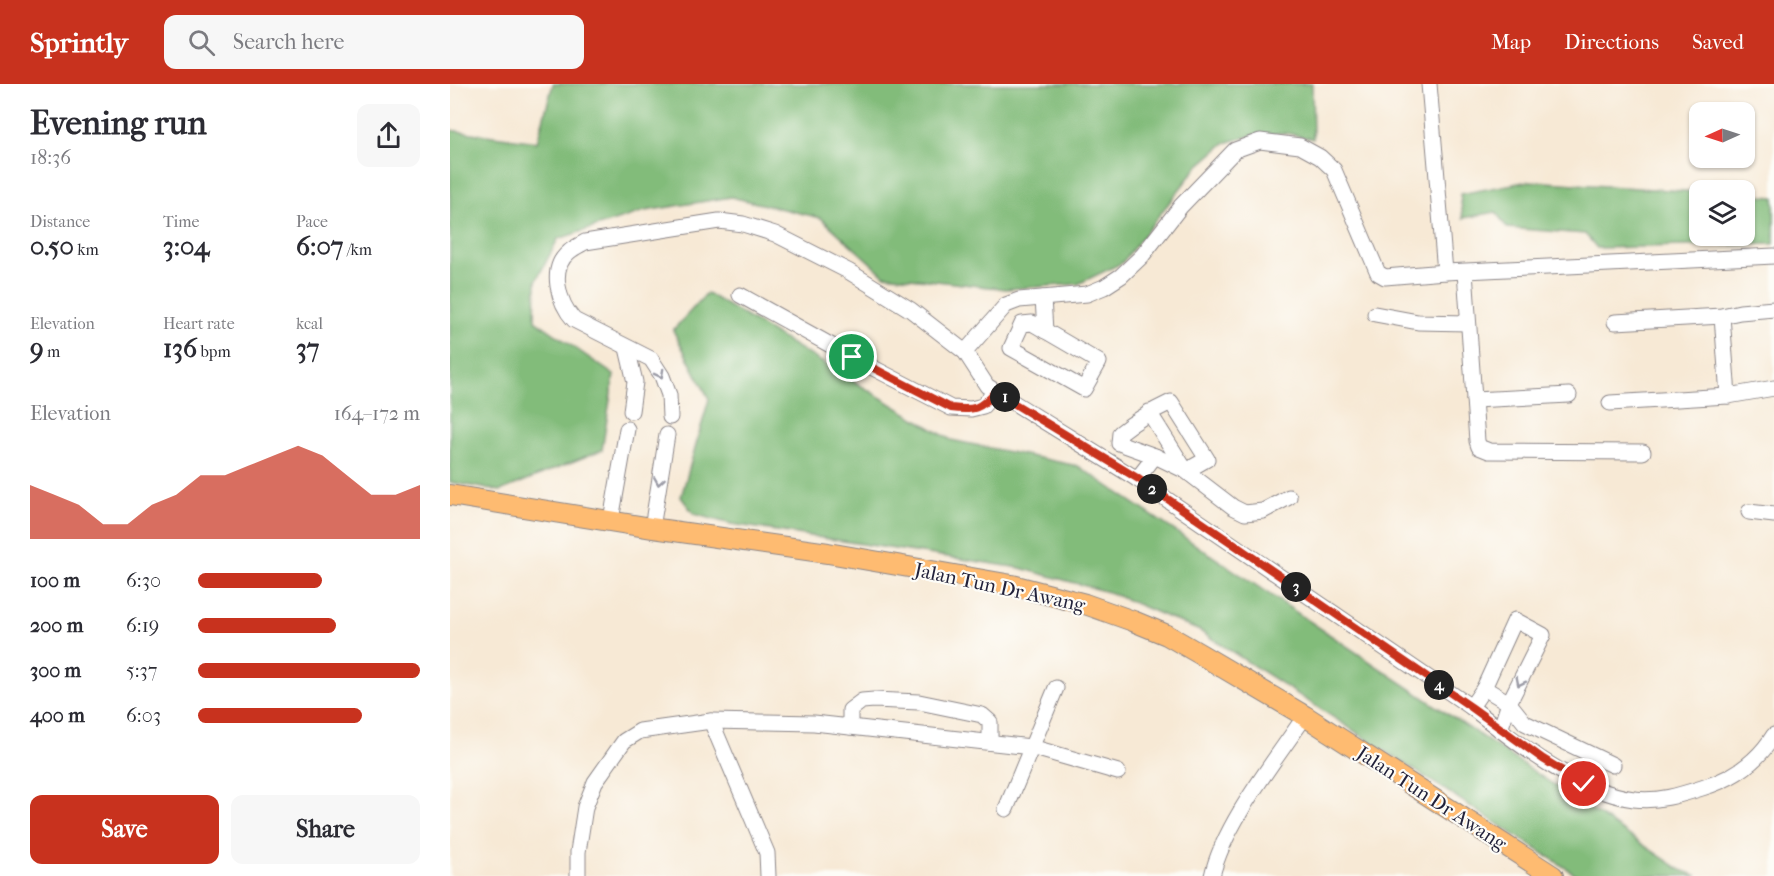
<!DOCTYPE html>
<meta charset="utf-8">
<style>
:root{--surface:#fff;--page:#f7f7f7;--text:#2b2b33;--muted:#7c7c81;--accent:#c8321e}
body{margin:0;font-family:"IM FELL French Canon",serif;background:var(--page);color:var(--text);height:100vh;display:flex;flex-direction:column;font-size:22px;white-space:nowrap}
*{box-sizing:border-box;margin:0}
p{font-size:20px;color:var(--muted)}
.icon{flex:none;width:33px;height:33px;fill:none;stroke:currentColor;stroke-width:2;stroke-linecap:round;stroke-linejoin:round}
.map{position:relative;flex:1;overflow:hidden}
.details{display:flex;flex-direction:column;background:var(--surface);width:450px}
.details>*{flex:none}
.needle{width:39px;rotate:267deg}
.controls{position:absolute;left:1239px;top:18px;display:grid;gap:12px}
.controls a{display:grid;place-items:center;width:66px;height:66px;border-radius:12px;background:var(--surface);box-shadow:0 2px 4px #0004;font-size:30px}
.pin{position:absolute;display:grid;place-items:center;width:51px;height:51px;color:#fff;margin:-26px;border:3px solid #fff;border-radius:50%;box-shadow:0 2px 6px #0007}
.km{position:absolute;width:30px;height:30px;margin:-15px;border-radius:50%;background:#222;color:#fff;font-size:16px;line-height:30px;text-align:center}
.round{display:grid;place-items:center;flex:none;width:63px;height:63px;border-radius:12px;background:var(--page)}
.head{display:flex;align-items:center;justify-content:space-between;height:102px;padding:0 30px}
h1{font-size:33px;font-weight:800;line-height:45px}
.metrics{display:grid;grid-template-columns:repeat(3,1fr);gap:9px;height:102px;padding:6px 30px}
.metrics div{display:grid;align-content:center}
.metrics b{font-size:26px;font-weight:800}
.metrics small{font-size:16px;font-weight:400}
.metrics p{font-size:16px}
.chart{height:168px;padding:12px 30px}
.chart p{display:flex;justify-content:space-between}
.chart svg{width:100%;height:108px;margin-top:6px;fill:var(--accent);opacity:.7}
.primary-button{display:flex;gap:12px;margin-top:auto;padding:12px 30px}
.primary-button a{flex:1;height:69px;border-radius:12px;background:var(--accent);color:#fff;font-size:24px;font-weight:800;line-height:69px;text-align:center}
.primary-button a+a{background:var(--page);color:var(--text)}
ul{padding:0 30px;list-style:none;font-size:20px}
li{display:grid;grid-template-columns:96px 72px 1fr;align-items:center;height:45px}
li i{height:15px;border-radius:8px;background:var(--accent)}
header{display:flex;align-items:center;gap:36px;box-sizing:border-box;height:84px;padding:0 30px;background:var(--accent);color:#fff}
header strong{font-size:28px}
nav{display:flex;gap:33px;margin-inline-start:auto;font-size:21px}
.search{width:420px;height:54px;background:var(--page);display:flex;align-items:center;gap:15px;box-sizing:border-box;padding:0 21px;border-radius:12px;color:var(--muted);font-size:22px}
main{display:flex;flex:1;min-height:0}
.map>svg:first-child{display:block}
</style>
<header>
<strong>Sprintly</strong>
<div class="search"><svg class="icon" aria-label="search" viewBox="0 0 24 24"><circle cx="10" cy="10" r="6"/><path d="M15 15l6 6"/></svg>Search here</div>
<nav><a>Map</a><a>Directions</a><a>Saved</a></nav>
</header>
<main>
<section class="details">
<div class="head"><div><h1>Evening run</h1><p>18:36</p></div><a class="round"><svg class="icon" aria-label="share" viewBox="0 0 24 24"><path d="M12 15V3M7 8l5-5 5 5M5 13v7h14v-7"/></svg></a></div>
<div class="metrics">
<div><p>Distance</p><b>0.50<small> km</small></b></div>
<div><p>Time</p><b>3:04</b></div>
<div><p>Pace</p><b>6:07<small> /km</small></b></div>
</div>
<div class="metrics">
<div><p>Elevation</p><b>9<small> m</small></b></div>
<div><p>Heart rate</p><b>136<small> bpm</small></b></div>
<div><p>kcal</p><b>37</b></div>
</div>
<div class="chart"><p><span>Elevation</span>164–172 m</p>
<svg viewBox="0 0 160 44" preserveAspectRatio="none"><path d="M0 44V22L10 26L20 30L30 38L40 38L50 30L60 26L70 18L80 18L90 14L100 10L110 6L120 10L130 18L140 26L150 26L160 22V44z"/></svg>
</div>
<ul>
<li><b>100 m</b>6:30<i style="width:56%"></i></li>
<li><b>200 m</b>6:19<i style="width:62%"></i></li>
<li><b>300 m</b>5:37<i style="width:100%"></i></li>
<li><b>400 m</b>6:03<i style="width:74%"></i></li>
</ul>
<div class="primary-button"><a>Save</a><a>Share</a></div>
</section>
<div class="map">
<svg width="1324" height="792" viewBox="0 0 1324 792">
<rect width="100%" height="100%" fill="#fdfcf7"/>
<filter id="ink" filterUnits="userSpaceOnUse"><feTurbulence type="fractalNoise" baseFrequency=".0167" numOctaves="2"/><feDisplacementMap in="SourceGraphic" scale="12" xChannelSelector="R" yChannelSelector="G"/><feConvolveMatrix kernelMatrix="1 2 1 2 8 2 1 2 1" color-interpolation-filters="sRGB"/></filter>
<filter id="wash" filterUnits="userSpaceOnUse"><feTurbulence type="fractalNoise" baseFrequency=".008" numOctaves="4" result="noise"/><feDisplacementMap in="SourceGraphic" scale="24" xChannelSelector="R" yChannelSelector="G"/><feGaussianBlur stdDeviation="1.35" result="paint"/><feColorMatrix in="noise" values="0 0 0 0 0 0 0 0 0 0 0 0 0 0 0 0 0 1.4 0 .05"/><feComposite in="paint" operator="in"/></filter>
<g filter="url(#wash)">
<rect width="100%" height="100%" fill="#f7e9d5"/>
<g fill="#82bc7a" stroke="#526f5a" stroke-width="1.5">
<polygon points="103,0 862,0 863,55 836,49 804,51 775,59 747,83 672,179 628,200 556,205 434,191 371,134 281,113 195,127 108,155 86,197 85,236 164,291 152,366 50,407 0,398 0,46 87,58"/>
<polygon points="1079,97 1249,108 1250,152 1294,152 1295,111 1324,113 1324,160 1147,164 1135,150 1057,144 1046,128 1013,134 1010,110"/>
<polygon points="257,209 501,356 628,382 1231,786 1248,792 1128,792 750,547 661,509 570,484 281,440 244,430 231,413 259,315 223,246"/>
</g>
</g>
<g filter="url(#ink)">
<g fill="none" stroke-linecap="round" stroke-linejoin="round">
<g stroke="#8c8688" stroke-width="17">
<g id="minor">
<polyline points="979,0 995,188"/>
<polyline points="1015,188 1027,357 1029,363 1039,367 1193,368"/>
<polyline points="290,211 402,273 501,324 521,325 533,322 545,308"/>
<polyline points="593,214 595,247"/>
<polyline points="925,230 968,238 1018,239"/>
<polyline points="1272,232 1278,312"/>
<polyline points="1165,238 1272,232 1290,228 1324,225"/>
<polygon points="582,239 649,278 634,305 561,264 572,240"/>
<polyline points="177,264 185,298 181,327"/>
<polyline points="515,268 556,221 569,216 637,210 654,203 671,192 692,172 731,122 785,66 810,57 850,62 870,73 884,86 928,189 935,193 995,188 1324,172"/>
<polyline points="1024,316 1119,311"/>
<polyline points="1160,319 1278,312 1324,304"/>
<path d="M699 328 736 387 757 375 721 318C702 327 686 336 670 349L669 359 705 372 736 387 783 423 795 429 813 427 839 413"/>
<path d="M220 333 219 311 212 292 201 275 124 236C109 219 98 185 119 168 123 164 130 161 135 158L269 137 293 140 325 150 398 187 461 226 515 268 537 302 687 395 1021 623C1065 658 1128 708 1184 715 1208 718 1230 711 1252 704 1282 695 1307 679 1324 651"/>
<polyline points="687,395 705,372"/>
<polyline points="1299,428 1324,431"/>
<polyline points="161,436 177,345"/>
<polyline points="202,444 217,351"/>
<polyline points="1034,604 1059,619 1075,639 1163,681"/>
<polyline points="1021,623 1034,604 1065,536 1093,551 1059,619 1050,646"/>
<polyline points="261,637 317,769 318,792"/>
<polyline points="400,643 400,626 412,617 424,616 469,618 532,631 540,638 540,658"/>
<polyline points="556,725 606,604"/>
<polyline points="128,792 128,768 135,723 145,698 174,657 190,647 261,637 364,639 581,663 668,688"/>
<path d="M762 792C774 740 824 678 855 632"/>
</g>
</g>
<g stroke="#8c8688" stroke-width="22">
<polyline id="major" points="0,411 202,444 378,469 562,501 635,520 683,537 717,551 750,570 855,632 1103,792"/>
</g>
<use href="#minor" stroke="#fff" stroke-width="15"/>
<use href="#major" stroke="#febb71" stroke-width="20"/>
</g>
<defs><path id="oneway-chevron" d="M-2-3.5L2.5 0L-2 3.5" fill="none" stroke-width="1.6" stroke-linecap="round" stroke-linejoin="round" transform="scale(1.5)"/></defs>
<g stroke="#9c9ca7">
<use href="#oneway-chevron" transform="translate(210 290) rotate(62)"/>
<use href="#oneway-chevron" transform="translate(209 397) rotate(99)"/>
<use href="#oneway-chevron" transform="translate(1070 598) rotate(117)"/>
</g>
</g>
<g fill="none" stroke-linecap="round" stroke-linejoin="round" filter="url(#ink)">
<g stroke="#fff" stroke-width="12">
<path id="route" d="M402 273 501 324C524 327 530 325 545 308L687 394 1021 623 1093 675 1134 700"/>
</g>
<use href="#route" stroke="#c8321e" stroke-width="8"/>
</g>
<g text-anchor="middle" stroke-width="4.5" stroke-linejoin="round" paint-order="stroke">
<g font-size="20" fill="#22223b" stroke="#fdfcf7">
<text transform="translate(550 503) rotate(12)" y="7">Jalan Tun Dr Awang</text>
<text transform="translate(982 714) rotate(33)" y="7">Jalan Tun Dr Awang</text>
</g>
</g>
</svg>
<div class="controls">
<a><svg class="needle" viewBox="-14 -14 28 28"><path d="M0-13l5 13h-10z" fill="#e53935"/><path d="M0 13l5-13h-10z" fill="#7c7c81"/></svg></a>
<a><svg class="icon" aria-label="layers" viewBox="0 0 24 24"><path d="M12 4l9 5-9 5-9-5zM3 14l9 5 9-5"/></svg></a>
</div>
<div class="pin" style="left:402px;top:273px;background:#1e9e55"><svg class="icon" aria-label="arrive" viewBox="0 0 24 24"><path d="M6 21V4h12l-3 4 3 4H6"/></svg></div>
<div class="pin" style="left:1134px;top:700px;background:#d93025"><svg class="icon" aria-label="check" viewBox="0 0 24 24"><path d="M5 12l5 5 9-10"/></svg></div>
<b class="km" style="left:555px;top:313px">1</b>
<b class="km" style="left:702px;top:405px">2</b>
<b class="km" style="left:846px;top:503px">3</b>
<b class="km" style="left:989px;top:601px">4</b>
</div>
</main>
